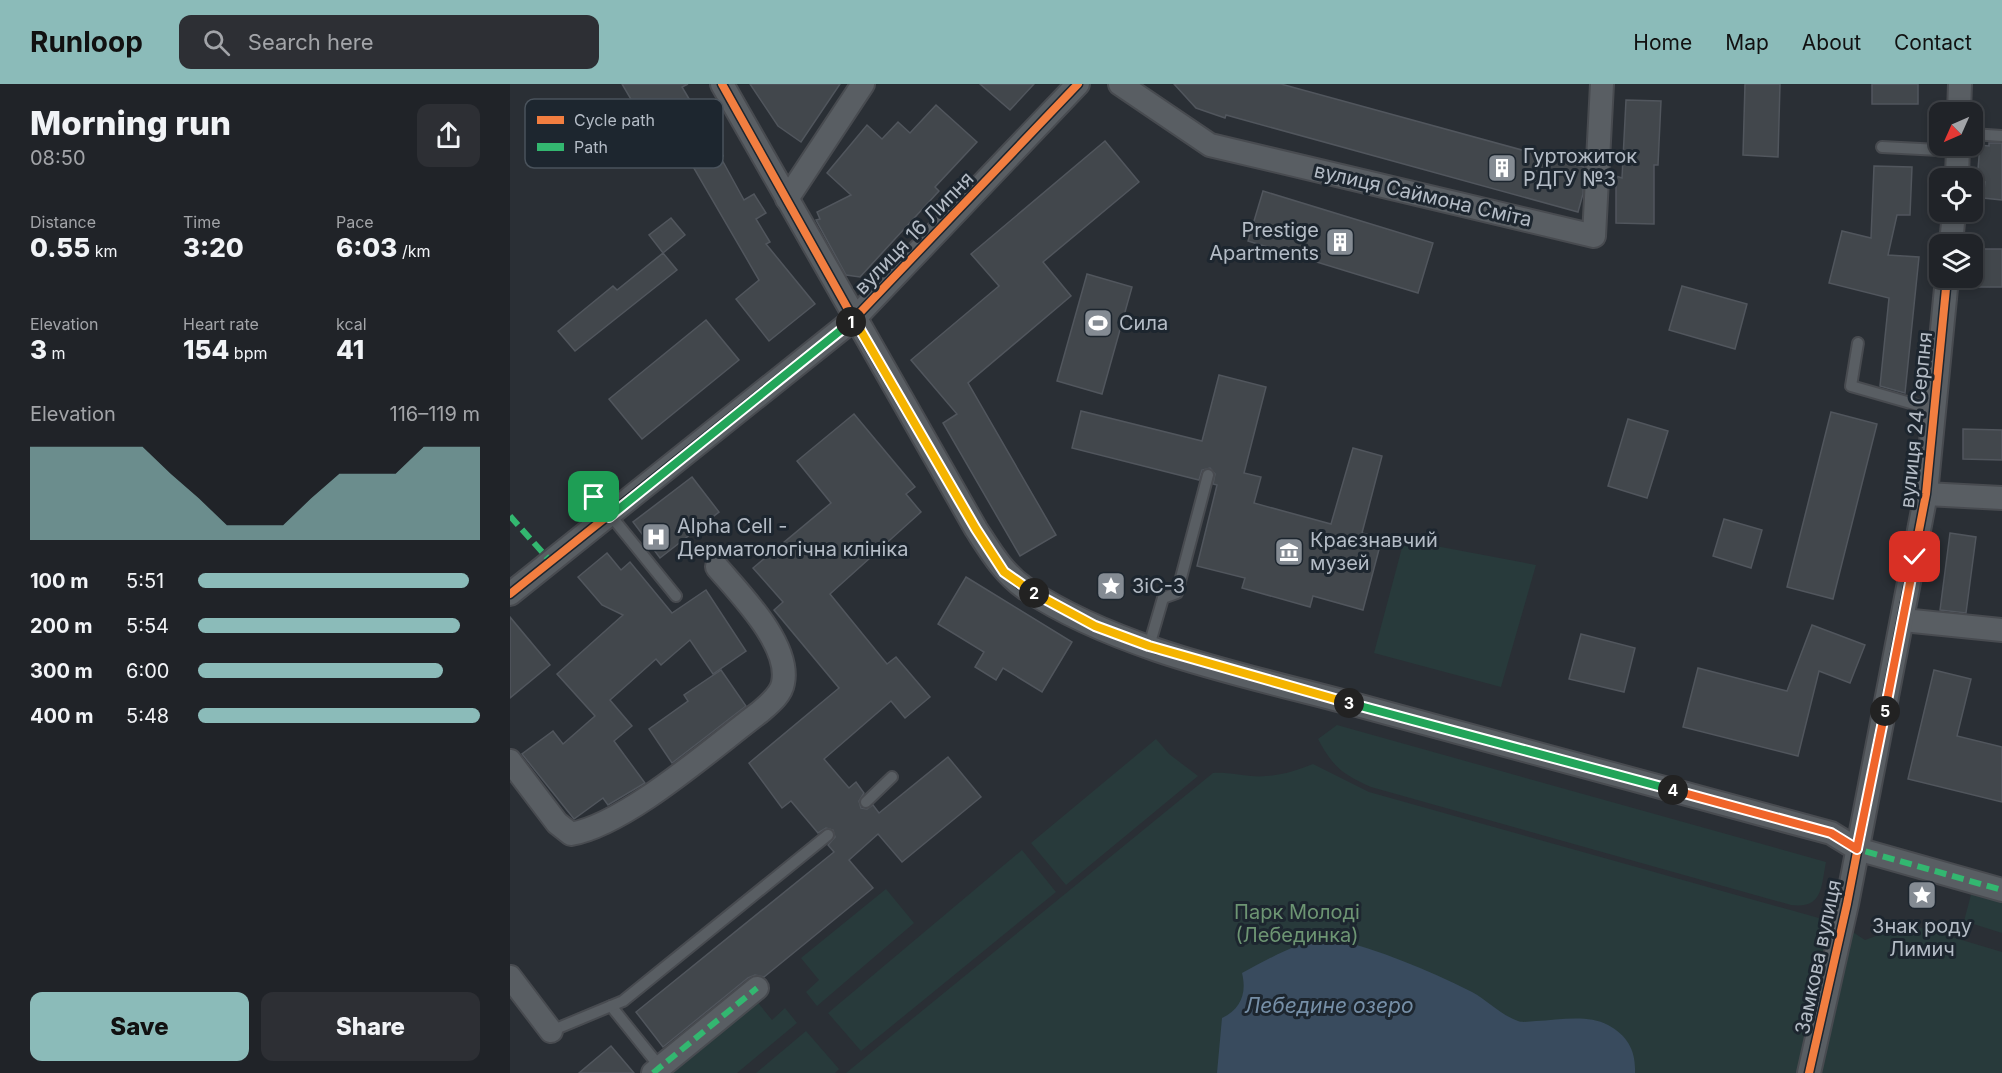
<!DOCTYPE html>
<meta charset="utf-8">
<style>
:root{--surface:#202328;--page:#2d2f34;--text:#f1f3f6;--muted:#a2a4a8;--line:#3d4045;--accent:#8bbbb9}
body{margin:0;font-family:Inter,sans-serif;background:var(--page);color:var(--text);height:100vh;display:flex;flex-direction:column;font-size:22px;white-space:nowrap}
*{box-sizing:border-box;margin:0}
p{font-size:20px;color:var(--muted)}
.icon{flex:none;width:33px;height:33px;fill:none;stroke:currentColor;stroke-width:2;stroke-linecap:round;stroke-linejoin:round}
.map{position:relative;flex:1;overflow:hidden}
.panel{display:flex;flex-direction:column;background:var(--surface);width:510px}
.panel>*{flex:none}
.needle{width:39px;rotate:225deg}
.fabs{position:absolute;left:1419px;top:18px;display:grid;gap:12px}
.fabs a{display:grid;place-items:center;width:54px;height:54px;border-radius:12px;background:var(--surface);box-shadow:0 3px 9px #0003,0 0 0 2px var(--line);font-size:30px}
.pin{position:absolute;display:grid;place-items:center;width:51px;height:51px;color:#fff;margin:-26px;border-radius:12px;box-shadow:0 3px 9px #0006}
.km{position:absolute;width:30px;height:30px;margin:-15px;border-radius:50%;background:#222;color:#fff;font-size:16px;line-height:30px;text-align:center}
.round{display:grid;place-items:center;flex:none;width:63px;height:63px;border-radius:12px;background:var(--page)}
.head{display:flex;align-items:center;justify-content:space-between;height:102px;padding:0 30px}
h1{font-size:33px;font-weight:800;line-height:45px}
.figures{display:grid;grid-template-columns:repeat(3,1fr);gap:9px;height:102px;padding:6px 30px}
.figures div{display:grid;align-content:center}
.figures b{font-size:26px;font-weight:800}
.figures small{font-size:16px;font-weight:400}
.figures p{font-size:16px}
.chart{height:168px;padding:12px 30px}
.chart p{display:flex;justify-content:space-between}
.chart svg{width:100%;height:108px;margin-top:6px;fill:var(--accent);opacity:.7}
.cta{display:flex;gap:12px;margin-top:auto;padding:12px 30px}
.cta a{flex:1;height:69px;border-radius:12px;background:var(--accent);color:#111;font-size:24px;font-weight:800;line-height:69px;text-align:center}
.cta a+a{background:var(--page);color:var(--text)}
ul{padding:0 30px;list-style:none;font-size:20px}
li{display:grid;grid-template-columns:96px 72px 1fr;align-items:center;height:45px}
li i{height:15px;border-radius:8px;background:var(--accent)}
header{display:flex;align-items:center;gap:36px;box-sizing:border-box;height:84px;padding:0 30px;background:var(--accent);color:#111}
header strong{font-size:28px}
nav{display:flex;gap:33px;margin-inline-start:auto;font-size:21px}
.search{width:420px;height:54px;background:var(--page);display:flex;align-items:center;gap:15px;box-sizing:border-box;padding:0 21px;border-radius:12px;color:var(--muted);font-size:22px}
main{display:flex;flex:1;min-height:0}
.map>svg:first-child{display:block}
</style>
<header>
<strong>Runloop</strong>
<div class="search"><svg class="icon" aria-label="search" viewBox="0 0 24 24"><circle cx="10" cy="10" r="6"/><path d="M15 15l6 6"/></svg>Search here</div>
<nav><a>Home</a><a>Map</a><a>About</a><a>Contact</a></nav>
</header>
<main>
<section class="panel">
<div class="head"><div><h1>Morning run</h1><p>08:50</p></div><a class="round"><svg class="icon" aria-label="share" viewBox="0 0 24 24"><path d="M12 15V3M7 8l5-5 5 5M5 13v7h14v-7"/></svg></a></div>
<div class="figures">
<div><p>Distance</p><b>0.55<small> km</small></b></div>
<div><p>Time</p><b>3:20</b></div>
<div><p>Pace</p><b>6:03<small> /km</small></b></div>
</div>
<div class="figures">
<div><p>Elevation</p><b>3<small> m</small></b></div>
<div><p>Heart rate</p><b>154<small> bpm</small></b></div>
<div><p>kcal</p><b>41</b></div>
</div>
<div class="chart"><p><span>Elevation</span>116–119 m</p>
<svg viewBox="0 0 160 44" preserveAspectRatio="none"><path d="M0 44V6L10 6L20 6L30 6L40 6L50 17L60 27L70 38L80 38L90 38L100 27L110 17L120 17L130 17L140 6L150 6L160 6V44z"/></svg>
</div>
<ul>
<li><b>100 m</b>5:51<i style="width:96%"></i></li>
<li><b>200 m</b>5:54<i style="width:93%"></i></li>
<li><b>300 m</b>6:00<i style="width:87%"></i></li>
<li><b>400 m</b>5:48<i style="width:100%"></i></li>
</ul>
<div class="cta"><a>Save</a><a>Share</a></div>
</section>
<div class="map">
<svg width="1492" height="989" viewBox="0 0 1492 989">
<rect width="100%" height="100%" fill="#2a2f35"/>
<g fill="#283a3b">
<polygon points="894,456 1026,481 991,603 864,569"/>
<path d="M827 641 1316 778C1311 803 1313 825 1281 821L861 703C832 690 823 683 808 655Z"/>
<polygon points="646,655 659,670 688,692 556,801 521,759"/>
<path d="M803 680 859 708 1323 838 1332 841 1355 856 1398 840 1492 868V989H336L703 689C718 688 726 691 741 692 763 694 783 688 803 680Z"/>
<polygon points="512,766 546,808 351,967 318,929"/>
<polygon points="376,805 404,839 307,922 296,908 309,896 291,874"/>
<polygon points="1462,807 1492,816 1492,849 1454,837"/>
<polygon points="245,915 262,936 275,924 287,939 227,989 161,989"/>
<polygon points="296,947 329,985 325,989 246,989"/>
</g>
<path fill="#394b5e" d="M821 854C870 866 916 885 962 908 977 916 991 931 1008 937 1013 939 1021 937 1026 937 1049 936 1077 930 1098 941 1118 952 1126 967 1125 989H707L712 934C731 925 737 909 732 889 761 874 787 857 821 854Z"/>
<g fill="#42474c" stroke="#51565d" stroke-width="1.5">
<polygon points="112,0 178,0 172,3 213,72 211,74 234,116 244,110 256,129 246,135 260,158 256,160 305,220 259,257 226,215 249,196 146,19 129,29"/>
<polygon points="240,0 330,0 291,58 268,42"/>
<polygon points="470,0 524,0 500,26"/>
<polygon points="664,0 771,0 1074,83 1073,110 1068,128 716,31 715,34 686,24"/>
<polygon points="1235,0 1270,0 1268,73 1233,71"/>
<rect x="1362" y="0" width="46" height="20"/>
<polygon points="1116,16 1151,17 1148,81 1144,81 1144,140 1106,139 1106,92 1112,94"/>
<polygon points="426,21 467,58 425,103 429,107 350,193 336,191 306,136 310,135 307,128 341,111 317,89 357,41 372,55 388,38 400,49"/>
<polygon points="595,57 629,98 533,178 561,212 458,299 546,451 510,472 433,339 447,330 401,276 489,202 461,170"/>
<polygon points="1479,59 1492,59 1492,116 1473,114 1475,98 1467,97 1470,61 1479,62"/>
<polygon points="1364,82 1402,83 1400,131 1387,131 1378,171 1409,173 1395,309 1370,302 1379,214 1319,199 1332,147 1361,154"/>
<polygon points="753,107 923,159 908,209 738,157"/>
<polygon points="161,134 175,151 153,169 139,151"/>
<rect x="1469" y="165" width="23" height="38"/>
<polygon points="153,169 167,186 65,267 48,247 103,202 107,206"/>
<polygon points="577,190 622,203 592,310 547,297"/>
<polygon points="1172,202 1237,220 1225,265 1159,246"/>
<polygon points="196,236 229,276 132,355 99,315"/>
<polygon points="709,291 756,303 734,389 751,393 744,419 821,440 843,364 872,372 852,449 872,454 853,526 803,512 800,523 732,504 735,494 687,482 707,401 703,400 705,390 700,384 692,386 689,396 562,364 571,327 692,357"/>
<polygon points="1321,328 1367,340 1323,515 1277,503"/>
<polygon points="344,330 405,403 396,410 411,428 320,510 377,580 386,573 420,613 395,634 381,617 314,675 339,704 346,698 354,709 349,717 351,724 357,725 363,721 369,729 438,673 471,713 392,778 368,750 339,776 363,804 254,893 245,891 238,894 153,963 126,928 324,768 318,761 325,753 323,746 316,744 308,749 281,717 272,724 239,679 329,604 264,526 273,518 243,484 321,419 287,377"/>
<polygon points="1118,335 1158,347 1137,414 1098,402"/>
<polygon points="1453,345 1492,346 1492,376 1453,375"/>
<polygon points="182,393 209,428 150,474 123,438"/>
<polygon points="1214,435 1252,446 1241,484 1203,472"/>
<polygon points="1440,449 1466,453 1456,529 1430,526"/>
<polygon points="97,469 111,486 120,478 162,529 196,506 236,567 203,590 180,556 151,581 146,575 100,616 122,642 104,657 135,699 98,721 93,714 64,735 12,670 43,647 53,660 85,632 47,590 113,531 92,521 68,493"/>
<polygon points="456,493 562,558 532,608 493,584 486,596 465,583 474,568 428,540"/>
<polygon points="0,533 40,581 0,614"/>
<polygon points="1302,541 1355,561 1340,599 1309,587 1288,672 1173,643 1188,584 1277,607"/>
<polygon points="1071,550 1125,564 1114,608 1059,595"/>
<polygon points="211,586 236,622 162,679 139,645 178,617 174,611"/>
<polygon points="1424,586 1461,595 1447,652 1492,663 1492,718 1398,695"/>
<polygon points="101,962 124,989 69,989"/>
</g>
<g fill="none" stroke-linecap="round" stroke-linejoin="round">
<g stroke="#484b50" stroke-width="14">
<g id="lane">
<polyline points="1462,50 1492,52"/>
<polyline points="1372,63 1448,67"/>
<polyline points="1348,259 1341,302 1425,326"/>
<polyline points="71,395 166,512"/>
<polyline points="639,562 653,514 667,509 698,391"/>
<polyline points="356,718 382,693"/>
<polyline points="101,922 150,983"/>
<polyline points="41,947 113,917 318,751"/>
</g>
</g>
<g stroke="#484b50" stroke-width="26">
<g id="street">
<path d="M212 0 466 445C481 468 493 489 516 505 610 567 739 592 847 621 1005 664 1163 706 1321 749L1347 765 1492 806"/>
<polyline points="610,0 700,61 1084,152 1092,0"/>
<polyline points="1449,28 1450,0"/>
<polyline points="1447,94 1448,62"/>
<polyline points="277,115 353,0"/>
<polyline points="1441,160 1444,128"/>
<polyline points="1416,410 1492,414"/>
<polyline points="0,510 344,235 568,0"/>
<polyline points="1393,536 1492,546"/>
<path d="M0 677 47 739 61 750C117 740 202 664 250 628 259 620 271 611 273 599 281 561 230 510 207 483"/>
<polyline points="0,893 41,947"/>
<polyline points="143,989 247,904"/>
<polyline points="1299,989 1337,820 1416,410 1437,194"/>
</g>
</g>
<use href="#lane" stroke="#595e63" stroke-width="10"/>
<use href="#street" stroke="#595e63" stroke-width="22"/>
<g stroke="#33b770" stroke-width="6" stroke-dasharray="12 6" stroke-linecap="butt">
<polyline points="0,432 41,478"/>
<polyline points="647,565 743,593 1321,749 1347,765 1492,806"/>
<polyline points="143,989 247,904"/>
</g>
<g stroke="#1d262f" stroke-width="11">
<g id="cycleway">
<polyline points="212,0 357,259 466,445 494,488 516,505 585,542 647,565"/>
<polyline points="0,510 344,235 568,0"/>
<polyline points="1299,989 1337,820 1416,410 1437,194"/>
</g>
</g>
<use href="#cycleway" stroke="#f27e40" stroke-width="8"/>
</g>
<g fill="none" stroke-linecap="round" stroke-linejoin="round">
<g stroke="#fff" stroke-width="12">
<polyline id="split-1" points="84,413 99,433 341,238"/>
</g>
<g stroke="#fff" stroke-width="12">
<polyline id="split-2" points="341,238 344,235 466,445 494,488 524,509"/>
</g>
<g stroke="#fff" stroke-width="12">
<polyline id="split-3" points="524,509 585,542 639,562 839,619"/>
</g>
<g stroke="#fff" stroke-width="12">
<polyline id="split-4" points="839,619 1163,706"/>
</g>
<g stroke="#fff" stroke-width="12">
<polyline id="split-5" points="1163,706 1321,749 1347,765 1375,627"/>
</g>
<g stroke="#fff" stroke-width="12">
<polyline id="split-6" points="1375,627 1405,473"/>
</g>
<use href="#split-1" stroke="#22a559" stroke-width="8"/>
<use href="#split-2" stroke="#f5b400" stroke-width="8"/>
<use href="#split-3" stroke="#f5b400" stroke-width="8"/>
<use href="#split-4" stroke="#22a559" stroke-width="8"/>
<use href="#split-5" stroke="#f0652b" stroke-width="8"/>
<use href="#split-6" stroke="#f0652b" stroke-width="8"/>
</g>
<defs>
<g id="building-square" transform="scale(1.5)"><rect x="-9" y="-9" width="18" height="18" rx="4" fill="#848b93" stroke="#1d262f"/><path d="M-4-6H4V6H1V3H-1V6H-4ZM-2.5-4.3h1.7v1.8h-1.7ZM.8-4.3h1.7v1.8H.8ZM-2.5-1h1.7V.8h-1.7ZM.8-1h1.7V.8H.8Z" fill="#fff"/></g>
<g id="stadium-square" transform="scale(1.5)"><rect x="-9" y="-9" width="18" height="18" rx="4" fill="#848b93" stroke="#1d262f"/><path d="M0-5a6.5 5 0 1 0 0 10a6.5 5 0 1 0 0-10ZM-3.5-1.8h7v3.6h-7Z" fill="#fff"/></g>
<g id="hospital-square" transform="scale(1.5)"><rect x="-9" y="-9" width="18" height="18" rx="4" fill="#848b93" stroke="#1d262f"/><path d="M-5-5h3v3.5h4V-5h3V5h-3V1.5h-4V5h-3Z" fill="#fff"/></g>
<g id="museum-square" transform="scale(1.5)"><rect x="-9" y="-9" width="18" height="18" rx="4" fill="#848b93" stroke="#1d262f"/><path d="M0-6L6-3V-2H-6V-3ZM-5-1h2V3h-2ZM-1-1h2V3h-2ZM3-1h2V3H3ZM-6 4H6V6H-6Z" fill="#fff"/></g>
<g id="sight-square" transform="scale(1.5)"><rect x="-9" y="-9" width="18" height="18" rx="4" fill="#848b93" stroke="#1d262f"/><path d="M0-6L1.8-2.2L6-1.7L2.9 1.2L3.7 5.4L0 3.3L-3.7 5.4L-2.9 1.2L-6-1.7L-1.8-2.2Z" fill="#fff"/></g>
</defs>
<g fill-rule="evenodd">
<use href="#building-square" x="992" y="84"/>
<use href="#building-square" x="830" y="158"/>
<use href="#stadium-square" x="588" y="239"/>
<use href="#hospital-square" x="146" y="453"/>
<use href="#museum-square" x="779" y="468"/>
<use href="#sight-square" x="601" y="502"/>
<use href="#sight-square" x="1412" y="811"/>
</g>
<g text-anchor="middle" stroke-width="6" stroke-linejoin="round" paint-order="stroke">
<g font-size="20" fill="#b4bcc6" stroke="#1d262f" text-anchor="start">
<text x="1013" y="79">Гуртожиток<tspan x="1013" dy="23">РДГУ №3</tspan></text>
<text x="809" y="153" text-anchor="end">Prestige<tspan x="809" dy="23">Apartments</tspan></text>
<text x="609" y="246">Сила</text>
<text x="167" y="449">Alpha Cell -<tspan x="167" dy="23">Дерматологічна клініка</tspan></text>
<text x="800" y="463">Краєзнавчий<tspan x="800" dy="23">музей</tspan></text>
<text x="622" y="509">ЗіС-3</text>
<text x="1412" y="849" text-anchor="middle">Знак роду<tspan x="1412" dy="23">Лимич</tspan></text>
</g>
<g font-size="20" fill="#b4bcc6" stroke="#1d262f">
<text transform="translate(913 111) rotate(13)" y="7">вулиця Саймона Сміта</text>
<text transform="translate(404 149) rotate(-46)" y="7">вулиця 16 Липня</text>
<text transform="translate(1406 336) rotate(-84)" y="7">вулиця 24 Серпня</text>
<text transform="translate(1308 873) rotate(-78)" y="7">Замкова вулиця</text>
</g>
<g font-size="20" fill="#6d9573" stroke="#1d262f">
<text x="787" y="835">Парк Молоді<tspan x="787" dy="23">(Лебединка)</tspan></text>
</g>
<g font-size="21" font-style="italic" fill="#768fa7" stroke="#1d262f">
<text x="819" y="929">Лебедине озеро</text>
</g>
</g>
<rect x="15" y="15" width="198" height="69" rx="9" fill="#1d262f" stroke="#4a535c" stroke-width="1.5"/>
<rect x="27" y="32" width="27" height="8" fill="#f27e40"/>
<rect x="27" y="59" width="27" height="8" fill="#33b770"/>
<g font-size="16" fill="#b4bcc6">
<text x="64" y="42">Cycle path</text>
<text x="64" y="69">Path</text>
</g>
</svg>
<div class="fabs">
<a><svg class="needle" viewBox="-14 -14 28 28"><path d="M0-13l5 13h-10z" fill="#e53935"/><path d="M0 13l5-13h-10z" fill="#a2a4a8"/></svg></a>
<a><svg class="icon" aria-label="locate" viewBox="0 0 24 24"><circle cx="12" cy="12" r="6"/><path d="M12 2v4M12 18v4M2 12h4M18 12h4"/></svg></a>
<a><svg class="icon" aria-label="layers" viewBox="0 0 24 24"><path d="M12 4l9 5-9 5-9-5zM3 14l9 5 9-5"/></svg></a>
</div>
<div class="pin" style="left:84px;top:413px;background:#1e9e55"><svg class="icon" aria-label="arrive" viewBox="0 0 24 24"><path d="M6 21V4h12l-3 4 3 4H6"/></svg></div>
<div class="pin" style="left:1405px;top:473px;background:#d93025"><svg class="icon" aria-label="check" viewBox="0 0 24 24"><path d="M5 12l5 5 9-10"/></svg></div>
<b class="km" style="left:341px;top:238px">1</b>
<b class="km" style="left:524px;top:509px">2</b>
<b class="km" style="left:839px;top:619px">3</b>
<b class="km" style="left:1163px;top:706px">4</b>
<b class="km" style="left:1375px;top:627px">5</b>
</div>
</main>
